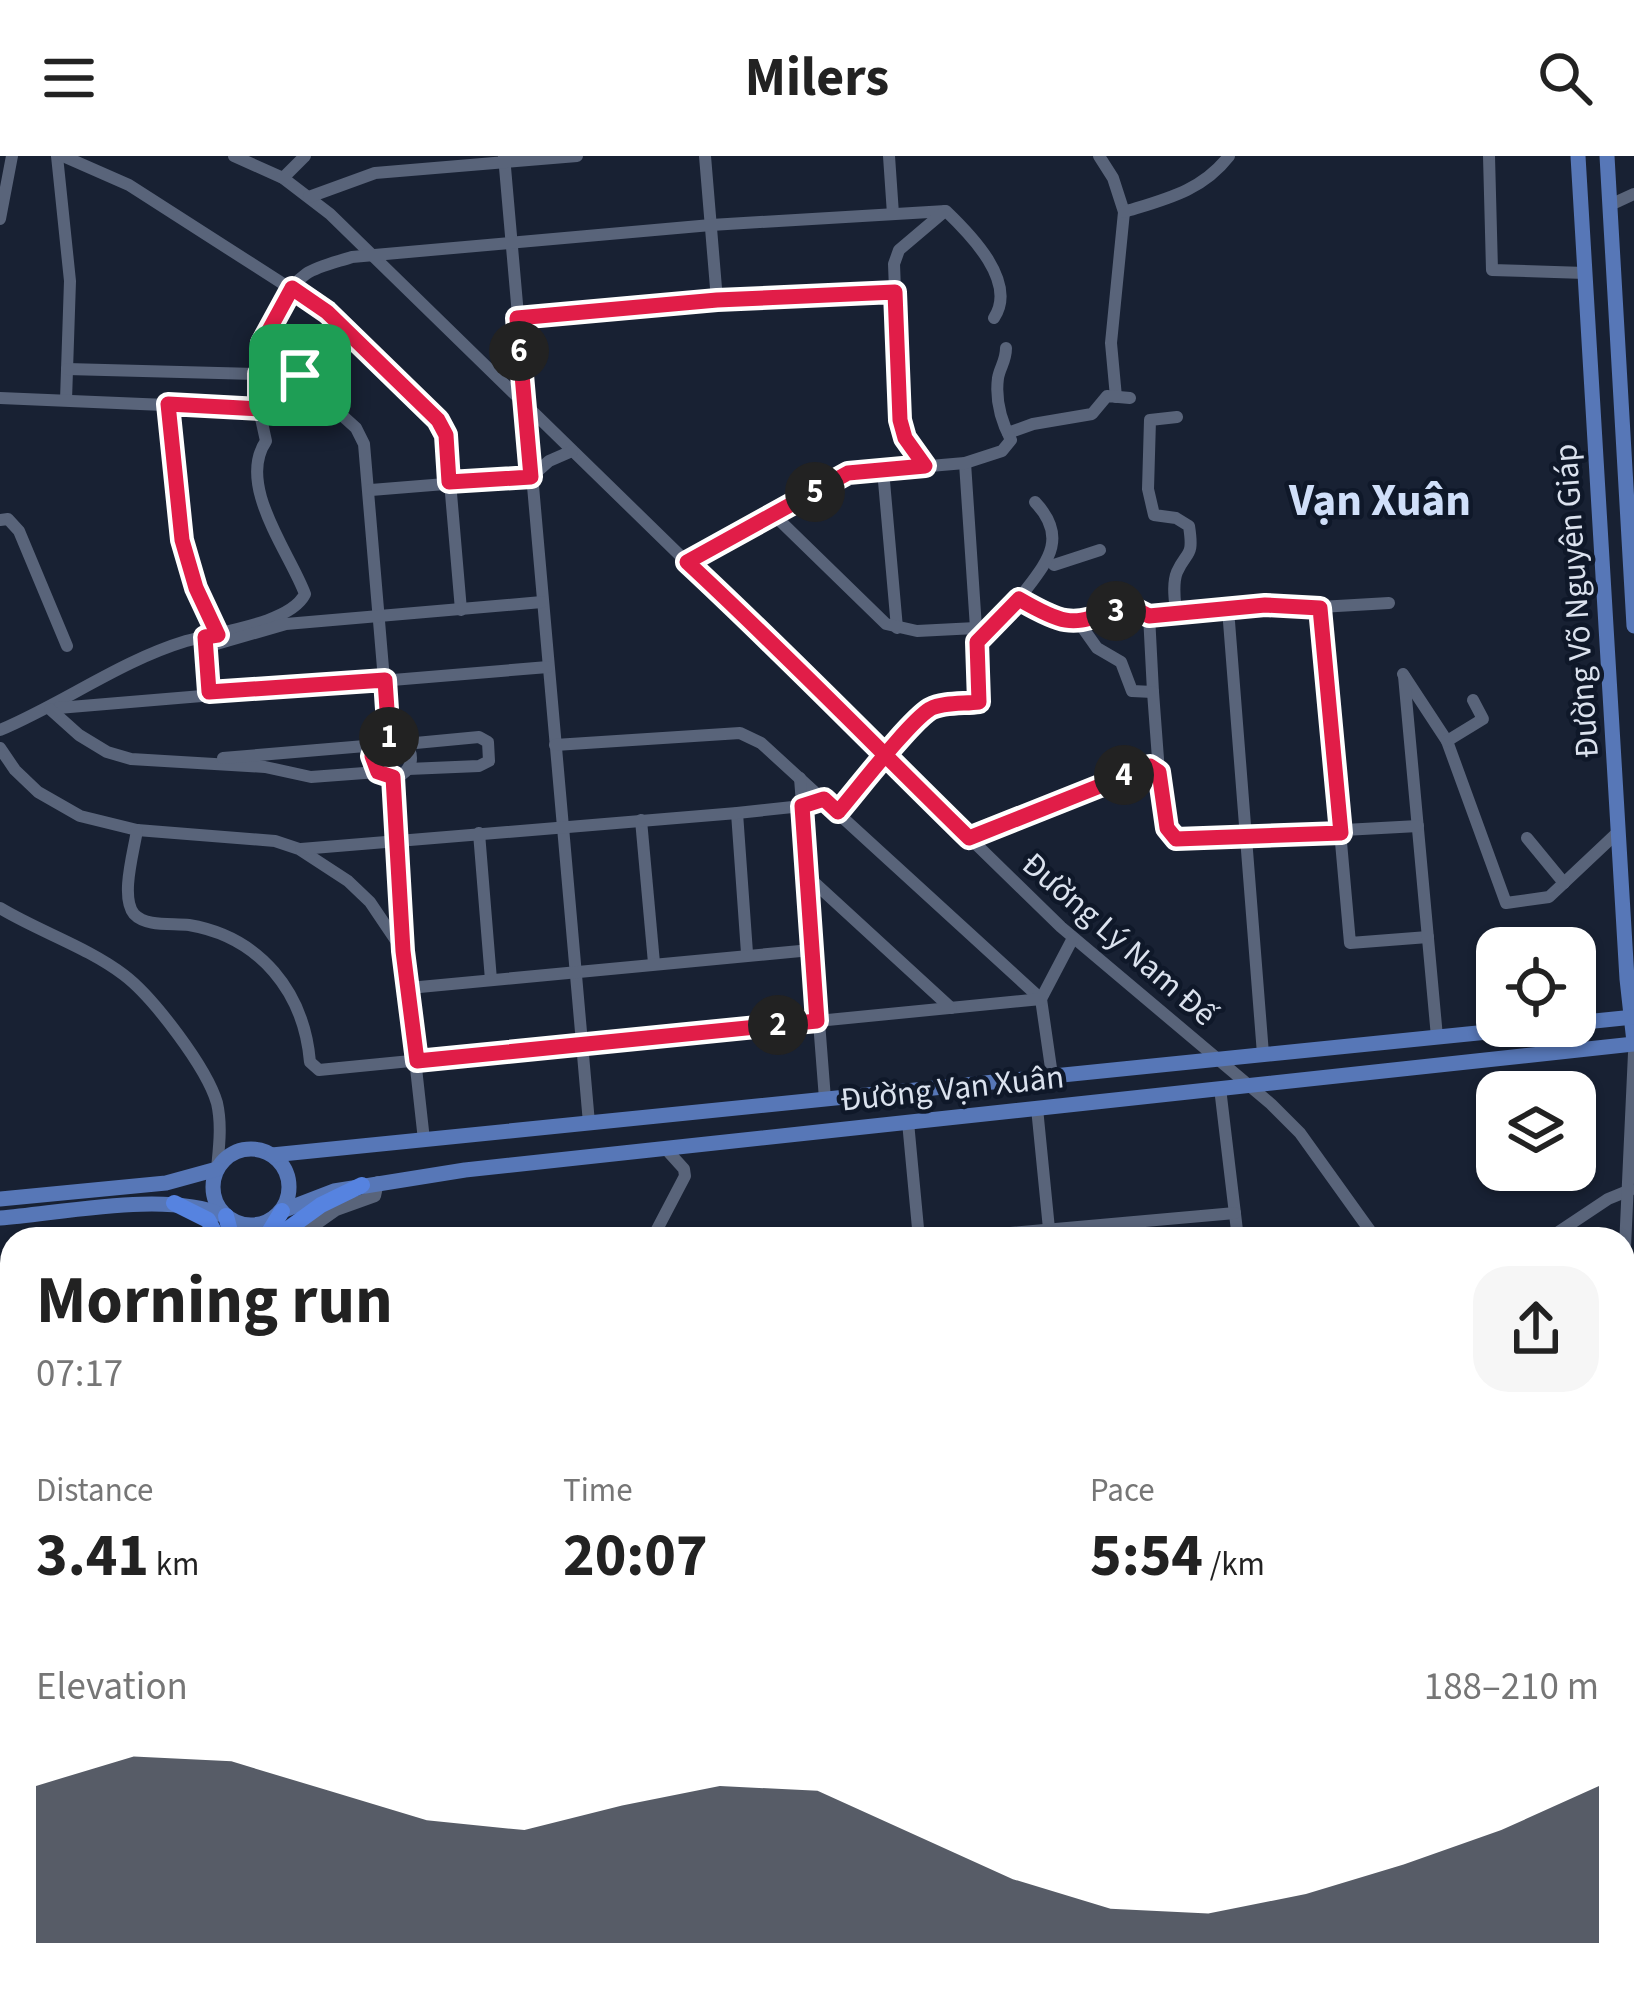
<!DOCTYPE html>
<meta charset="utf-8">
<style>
:root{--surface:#fff;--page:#f6f6f6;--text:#222;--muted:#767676;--accent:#111827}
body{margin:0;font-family:"Source Sans 3",sans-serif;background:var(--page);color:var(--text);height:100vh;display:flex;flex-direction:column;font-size:45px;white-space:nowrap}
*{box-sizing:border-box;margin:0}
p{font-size:39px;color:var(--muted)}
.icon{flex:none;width:66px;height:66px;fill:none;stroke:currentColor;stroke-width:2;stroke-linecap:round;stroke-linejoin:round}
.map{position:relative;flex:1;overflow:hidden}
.panel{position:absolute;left:0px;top:1071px;width:1635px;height:771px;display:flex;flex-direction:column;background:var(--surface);border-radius:36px 36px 0 0;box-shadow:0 3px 9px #0004}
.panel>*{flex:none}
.fabs{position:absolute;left:1476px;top:771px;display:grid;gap:24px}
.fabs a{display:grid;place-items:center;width:120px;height:120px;border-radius:24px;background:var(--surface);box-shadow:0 3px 9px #0004;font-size:60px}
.pin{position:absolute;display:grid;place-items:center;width:102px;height:102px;color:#fff;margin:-51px;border-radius:24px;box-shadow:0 6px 18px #0006}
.km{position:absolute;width:60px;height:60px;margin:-30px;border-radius:50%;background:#222;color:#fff;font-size:33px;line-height:60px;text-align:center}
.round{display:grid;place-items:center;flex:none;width:126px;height:126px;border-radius:36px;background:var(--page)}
.head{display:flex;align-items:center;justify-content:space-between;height:204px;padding:0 36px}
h1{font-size:66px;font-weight:700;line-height:90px}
.figures{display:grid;grid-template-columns:repeat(3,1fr);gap:18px;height:204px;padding:12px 36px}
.figures div{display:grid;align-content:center}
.figures b{font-size:60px;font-weight:700}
.figures small{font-size:33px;font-weight:400}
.figures p{font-size:33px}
.chart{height:336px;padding:24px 36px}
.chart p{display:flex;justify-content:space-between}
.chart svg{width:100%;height:216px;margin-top:12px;fill:var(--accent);opacity:.7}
header{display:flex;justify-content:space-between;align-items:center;height:156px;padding:0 36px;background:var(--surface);font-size:54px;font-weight:700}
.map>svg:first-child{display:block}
</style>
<header><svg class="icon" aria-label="menu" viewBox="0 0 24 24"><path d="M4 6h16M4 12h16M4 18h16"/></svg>Milers<svg class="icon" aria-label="search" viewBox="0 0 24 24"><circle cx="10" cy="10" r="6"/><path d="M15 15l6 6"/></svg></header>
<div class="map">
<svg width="1634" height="1840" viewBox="0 0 1634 1840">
<rect width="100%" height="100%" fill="#182133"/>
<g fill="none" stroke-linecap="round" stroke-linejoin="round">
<g stroke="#59647a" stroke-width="12">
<polyline points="57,0 70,125 66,244"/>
<polyline points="63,0 129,29 327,156 438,264 446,279 461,454"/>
<polyline points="234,0 283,22 330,58 1061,771 1271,948 1300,977 1376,1083"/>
<polyline points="504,0 589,967"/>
<polyline points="705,0 717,144"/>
<polyline points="889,0 893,58"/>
<polyline points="1099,0 1113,22 1124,56 1111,187 1116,241"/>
<polyline points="1489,0 1492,114 1585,117"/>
<polyline points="283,22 305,0"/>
<polyline points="309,41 375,17 577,0"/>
<polyline points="1610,49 1634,38"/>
<path d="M1124 56C1166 43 1202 35 1229 0"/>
<polyline points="0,63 12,0"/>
<polyline points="517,162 717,144 895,136"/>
<polyline points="262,187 356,272 364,288 389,583"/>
<polyline points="67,213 299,219"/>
<path d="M0 242 259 253 266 285C236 329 290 397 305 438 290 468 217 476 186 485 120 505 64 547 0 574"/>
<polyline points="168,248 182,384 196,432 218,479"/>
<path d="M259 253C259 205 263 150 306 118 318 110 337 106 352 101L711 69 946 55C970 78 1018 126 994 162"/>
<polyline points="1008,277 1033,268 1092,258 1107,240 1130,242"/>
<polyline points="965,307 976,472"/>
<polyline points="925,310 905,282 900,264 894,108 899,94 945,55"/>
<polyline points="883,314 897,472"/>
<polyline points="371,334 531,321 549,305 572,295"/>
<polyline points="773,358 886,468 917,475 976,472 979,546 939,550 926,556 837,656"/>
<polyline points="0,364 8,363 19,375 67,490"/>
<path d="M687 406 848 317 965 307 1002 295 1011 284C1001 265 995 245 998 222 1000 211 1006 205 1006 192"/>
<polyline points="1054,409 1100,394"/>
<path d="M1019 443C1044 409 1071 384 1035 346"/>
<polyline points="1320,451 1350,787 1428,781"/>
<polyline points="1228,453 1263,898"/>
<path d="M1176 457C1175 445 1172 428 1177 416 1187 394 1194 402 1189 370L1176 362 1154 359 1148 333 1150 264 1177 261"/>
<polyline points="1080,468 1134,451 1149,459"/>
<polyline points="977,486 1019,443 1044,459 1080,468 1097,492 1121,506 1132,535 1153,536 1149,459 1265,450 1320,451 1389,447"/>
<polyline points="1403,518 1447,585 1506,747 1549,741 1618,676"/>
<polyline points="1404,520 1437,881"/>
<polyline points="209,536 206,491 286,468 542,446"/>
<polyline points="1153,536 1159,616"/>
<polyline points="58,552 548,511"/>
<polyline points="50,553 79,579 107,596 131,603 265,611 311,621 378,616"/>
<circle cx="392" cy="602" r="19"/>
<polyline points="1447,585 1483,563 1473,544"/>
<polyline points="405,588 479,581 488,586 489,605 479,610 408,613"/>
<polyline points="555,589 740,577 761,587 1041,843 1052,919"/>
<polyline points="0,592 15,614 38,636 80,660 137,674 275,685 299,693 348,725 370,746 403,795 424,984"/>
<polyline points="223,602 377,589"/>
<polyline points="393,621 403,794"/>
<polyline points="800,622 825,943"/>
<polyline points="737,657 747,797"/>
<polyline points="641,664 654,807"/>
<path d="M137 674C134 695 120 741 134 758 146 771 172 767 189 769 260 781 304 836 310 906L319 914 1041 843 1073 782"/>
<polyline points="479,677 491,824"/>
<polyline points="1527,682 1564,727"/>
<polyline points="969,683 1150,610 1159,616 1167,672 1176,683 1418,670"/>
<polyline points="301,693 737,657 802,650 824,643"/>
<polyline points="806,719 951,852"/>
<path d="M0 752C40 776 87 791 124 819 153 841 207 912 217 947 222 969 219 991 217 1013"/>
<polyline points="409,832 811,794"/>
<polyline points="1220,932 1238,1083"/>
<polyline points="1037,952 1050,1083"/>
<polyline points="908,966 919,1083"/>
<polyline points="295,1083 336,1054 375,1040 378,1026"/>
<polyline points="652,1083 685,1020 684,1013 665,992"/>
<polyline points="944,1083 1235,1057"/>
<polyline points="1548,1083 1608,1043 1630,1034"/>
<polyline points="1623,1134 1634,897"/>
<polyline points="1623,1319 1634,1316"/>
<polyline points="12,1631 12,1649"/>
<polyline points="1623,1637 1634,1635"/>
<polyline points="1623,1748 1634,1691"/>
<polyline points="0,1756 12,1751"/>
<polyline points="709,1830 717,1840"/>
<polyline points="1098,1830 1100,1840"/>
<polyline points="1244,1830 1391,1840"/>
<polyline points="256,1840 258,1830"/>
<polyline points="1214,1840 1214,1830"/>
<polyline points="1476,1840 1477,1830"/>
<polyline points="1576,1840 1577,1830"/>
<polyline points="1607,1840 1608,1830"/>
</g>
<g stroke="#5777b7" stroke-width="15">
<polyline points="1578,0 1627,823 1634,886"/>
<polyline points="1607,0 1634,470"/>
<polyline points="1575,867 1634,861"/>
<circle cx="251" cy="1031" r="38"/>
<polyline points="272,999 1547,870"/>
<polyline points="0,1043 166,1027 217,1013"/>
<polyline points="282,1055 334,1035 465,1014 1634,888"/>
<path d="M0 1062C62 1057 167 1035 222 1059"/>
</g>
<g stroke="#5683e0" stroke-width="16">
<polyline points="174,1047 208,1064 218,1083"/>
<polyline points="226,1060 232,1083"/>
<polyline points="265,1083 282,1055"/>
<polyline points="274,1083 321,1049 362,1029"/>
<polyline points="0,1262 12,1271"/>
<polyline points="0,1450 12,1411"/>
</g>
</g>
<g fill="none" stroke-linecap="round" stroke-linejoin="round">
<g stroke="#fff" stroke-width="24">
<path id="route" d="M300 219 259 218V253L168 248 182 384 196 432 218 479 205 481 209 536 385 524 389 583 377 589 372 600 378 616 393 621 403 795 417 905 817 865 802 650 824 643 838 656C857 634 909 566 930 553 943 546 964 548 979 546L977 486 1019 443C1079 478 1073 463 1133 452L1149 460 1265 449 1320 452 1341 677 1176 683 1167 672 1159 616 1150 610 969 682C875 590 783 495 687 406L848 317 925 310 905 282 900 264 895 136 717 144 517 162 531 321 449 326 446 279 438 264 327 156 292 132 262 187 300 219"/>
</g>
<use href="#route" stroke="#e11d48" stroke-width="15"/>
</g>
<g text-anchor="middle" stroke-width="9" stroke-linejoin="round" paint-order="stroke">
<g font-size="33" fill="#dbe2ee" stroke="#0f1829">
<text transform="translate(1575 445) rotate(-94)" y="12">Đường Võ Nguyên Giáp</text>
<text transform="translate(1120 782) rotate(41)" y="12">Đường Lý Nam Đế</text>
<text transform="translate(952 931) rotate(-6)" y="12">Đường Vạn Xuân</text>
</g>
<g font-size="45" font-weight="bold" fill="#d0dff9" stroke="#0f1829">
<text x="1380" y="359">Vạn Xuân</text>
</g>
</g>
</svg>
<div class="fabs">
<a><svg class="icon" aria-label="locate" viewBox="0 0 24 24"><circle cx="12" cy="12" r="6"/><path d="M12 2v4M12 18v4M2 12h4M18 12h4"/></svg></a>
<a><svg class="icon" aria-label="layers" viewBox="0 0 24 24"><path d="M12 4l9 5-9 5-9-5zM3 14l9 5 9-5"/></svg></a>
</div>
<div class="pin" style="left:300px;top:219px;background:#1e9e55"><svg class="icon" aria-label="arrive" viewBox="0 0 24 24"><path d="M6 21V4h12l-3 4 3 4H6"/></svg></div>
<b class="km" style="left:389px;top:581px">1</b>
<b class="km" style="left:778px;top:869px">2</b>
<b class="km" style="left:1116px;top:455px">3</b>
<b class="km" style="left:1124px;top:619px">4</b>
<b class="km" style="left:815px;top:336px">5</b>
<b class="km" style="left:519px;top:195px">6</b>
<section class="panel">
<div class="head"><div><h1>Morning run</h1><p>07:17</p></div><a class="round"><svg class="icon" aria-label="share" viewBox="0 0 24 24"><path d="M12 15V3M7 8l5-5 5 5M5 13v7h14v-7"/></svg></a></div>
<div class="figures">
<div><p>Distance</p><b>3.41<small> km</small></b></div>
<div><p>Time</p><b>20:07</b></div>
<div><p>Pace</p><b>5:54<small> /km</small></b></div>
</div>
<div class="chart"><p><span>Elevation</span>188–210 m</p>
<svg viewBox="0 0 160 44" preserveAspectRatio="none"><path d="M0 44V12L10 6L20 7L30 13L40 19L50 21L60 16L70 12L80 13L90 22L100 31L110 37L120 38L130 34L140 28L150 21L160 12V44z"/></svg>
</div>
</section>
</div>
